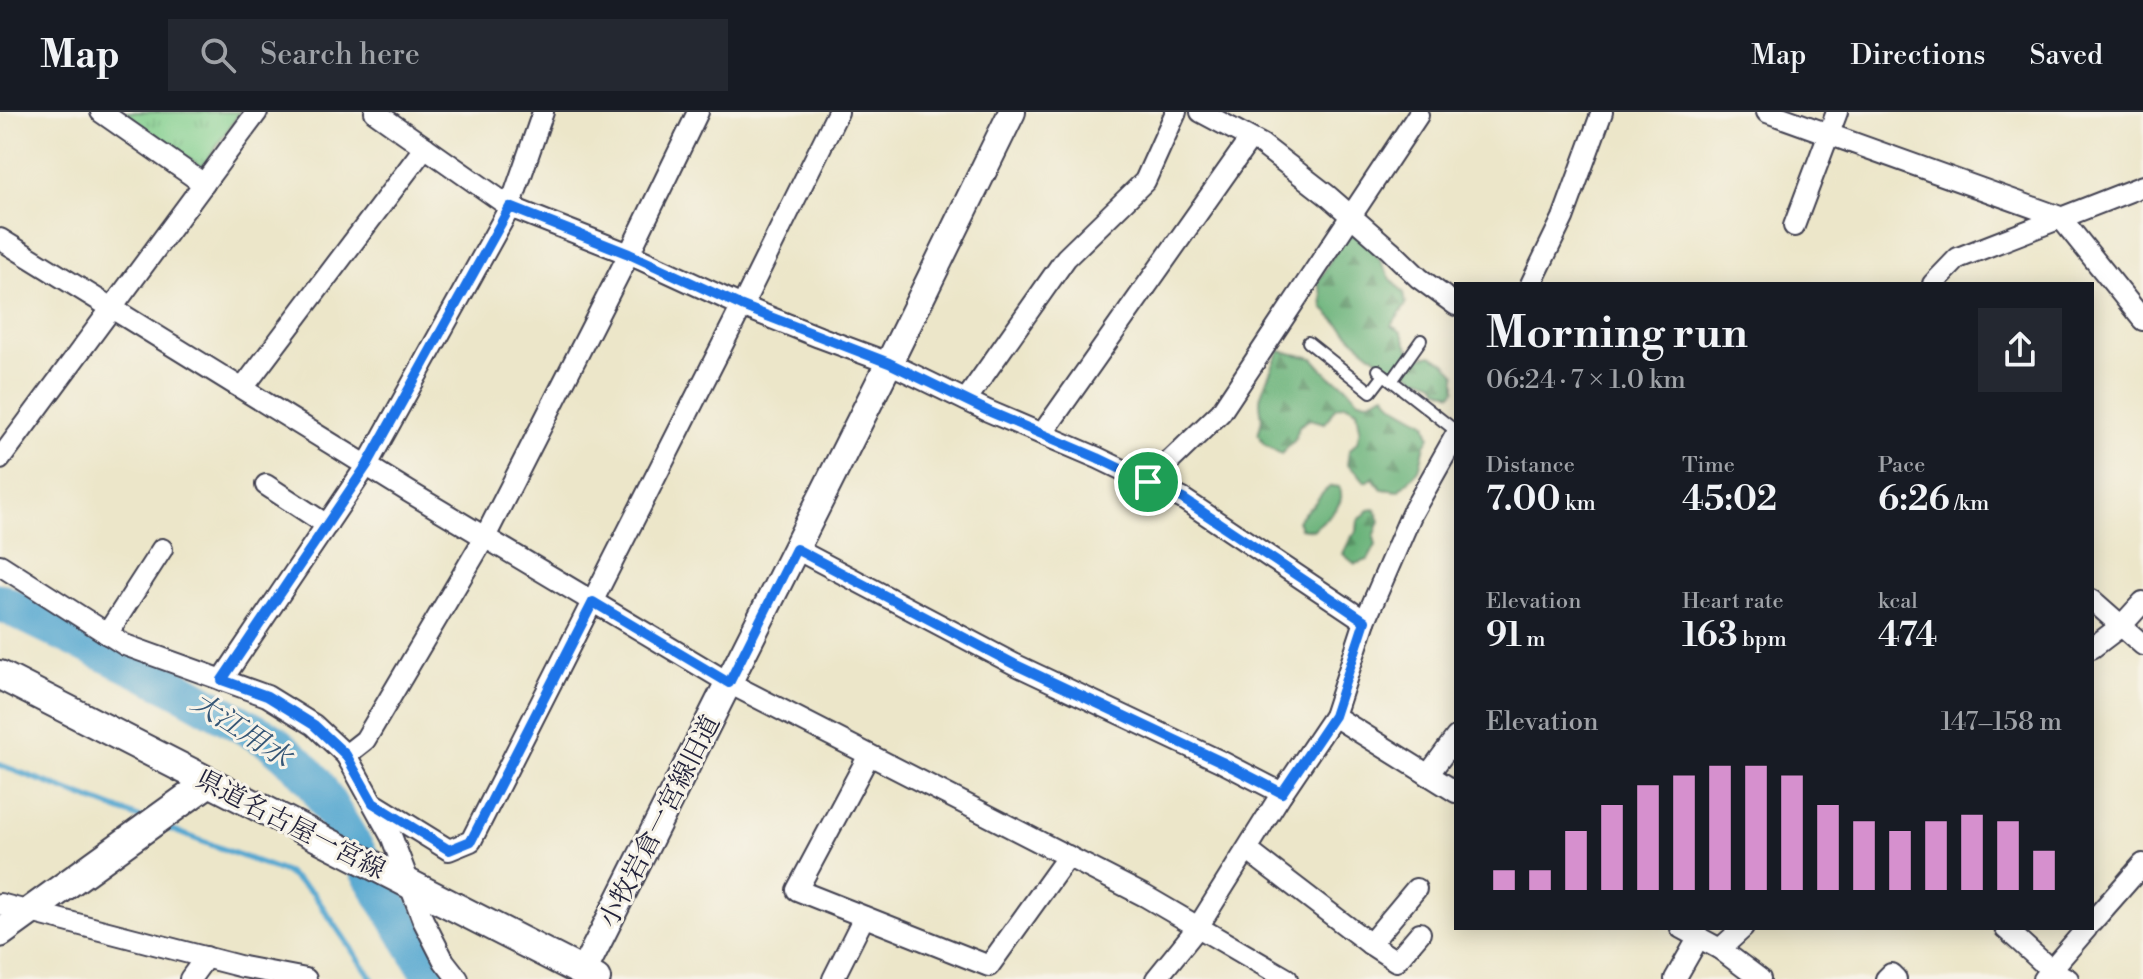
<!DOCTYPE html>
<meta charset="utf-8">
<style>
:root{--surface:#171b24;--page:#242831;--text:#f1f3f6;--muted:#9ea1a6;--line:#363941;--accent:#d690ce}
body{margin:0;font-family:"Libre Bodoni","Noto Serif JP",serif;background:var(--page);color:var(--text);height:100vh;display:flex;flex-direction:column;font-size:30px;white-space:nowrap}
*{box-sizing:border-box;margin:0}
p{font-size:26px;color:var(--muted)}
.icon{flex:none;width:44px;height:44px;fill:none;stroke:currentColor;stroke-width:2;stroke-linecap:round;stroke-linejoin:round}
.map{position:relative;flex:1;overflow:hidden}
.drawer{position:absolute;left:1454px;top:170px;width:640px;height:648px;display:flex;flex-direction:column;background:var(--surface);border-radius:0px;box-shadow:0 4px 20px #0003}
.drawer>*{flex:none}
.pin{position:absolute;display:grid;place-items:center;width:68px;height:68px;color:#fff;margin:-34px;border:4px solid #fff;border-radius:50%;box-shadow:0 2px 8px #0007}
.round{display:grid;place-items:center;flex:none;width:84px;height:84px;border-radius:0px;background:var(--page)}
.head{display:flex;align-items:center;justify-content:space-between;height:136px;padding:0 32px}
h1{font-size:44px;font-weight:600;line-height:60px}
.metrics{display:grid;grid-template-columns:repeat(3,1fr);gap:12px;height:136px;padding:8px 32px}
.metrics div{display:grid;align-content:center}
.metrics b{font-size:34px;font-weight:600}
.metrics small{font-size:22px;font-weight:400}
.metrics p{font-size:22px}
.chart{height:224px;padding:16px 32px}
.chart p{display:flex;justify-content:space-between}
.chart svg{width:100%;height:144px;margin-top:8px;stroke:var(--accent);stroke-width:6}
header{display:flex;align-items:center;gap:48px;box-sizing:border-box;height:112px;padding:0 40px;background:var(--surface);border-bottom:2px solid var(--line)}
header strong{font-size:38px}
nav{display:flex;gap:44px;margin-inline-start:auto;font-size:28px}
.search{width:560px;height:72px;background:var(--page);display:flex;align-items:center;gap:20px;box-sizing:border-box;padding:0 28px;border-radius:0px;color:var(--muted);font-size:30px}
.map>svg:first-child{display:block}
</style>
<header>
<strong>Map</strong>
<div class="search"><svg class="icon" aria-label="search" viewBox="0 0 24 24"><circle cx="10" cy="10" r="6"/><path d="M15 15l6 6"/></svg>Search here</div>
<nav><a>Map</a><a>Directions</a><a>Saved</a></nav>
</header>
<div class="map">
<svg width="2143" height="867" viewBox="0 0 2143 867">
<defs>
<pattern id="forest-firs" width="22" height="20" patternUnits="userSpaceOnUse" patternTransform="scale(2)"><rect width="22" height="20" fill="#69b279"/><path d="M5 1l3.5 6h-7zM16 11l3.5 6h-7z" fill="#569064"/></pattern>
<pattern id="park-tufts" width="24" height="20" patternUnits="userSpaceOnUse" patternTransform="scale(2)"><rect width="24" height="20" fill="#82cf8e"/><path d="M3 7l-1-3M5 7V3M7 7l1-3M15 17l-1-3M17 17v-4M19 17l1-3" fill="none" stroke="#70b17b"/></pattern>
</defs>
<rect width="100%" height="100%" fill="#f7f3e8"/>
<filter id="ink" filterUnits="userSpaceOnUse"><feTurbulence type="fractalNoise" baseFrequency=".0125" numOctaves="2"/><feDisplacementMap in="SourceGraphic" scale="16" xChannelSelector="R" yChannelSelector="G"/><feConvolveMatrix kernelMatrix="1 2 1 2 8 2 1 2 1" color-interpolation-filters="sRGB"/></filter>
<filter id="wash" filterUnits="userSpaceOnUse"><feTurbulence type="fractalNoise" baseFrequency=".006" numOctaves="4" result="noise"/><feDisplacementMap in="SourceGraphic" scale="32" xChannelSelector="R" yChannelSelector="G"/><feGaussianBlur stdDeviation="1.8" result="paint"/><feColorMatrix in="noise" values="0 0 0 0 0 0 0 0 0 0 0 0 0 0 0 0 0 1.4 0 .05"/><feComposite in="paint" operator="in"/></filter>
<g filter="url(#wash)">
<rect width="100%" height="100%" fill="#ece6c9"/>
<g fill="url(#forest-firs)" stroke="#466a5a" stroke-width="2">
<path d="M1353 122H1362L1380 148 1391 167 1404 181 1406 193 1391 214C1407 220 1401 226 1409 237 1412 240 1415 243 1418 246L1431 243 1444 250 1456 262V277L1452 282 1439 277 1435 271 1430 268 1416 266C1408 258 1397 254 1386 254L1359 232 1323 196 1322 182 1318 170 1343 126Z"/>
<path d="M1280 239 1313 246 1330 265 1344 272 1359 288 1370 289 1385 282 1393 292 1426 311 1430 325 1425 333 1419 358 1399 379 1382 377 1373 366 1365 370 1358 361 1347 353 1349 339 1357 330 1360 317 1357 298 1345 292 1335 296 1325 311 1310 307 1299 314 1295 328 1281 342 1264 332 1258 321C1265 302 1260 305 1260 288 1260 282 1276 246 1280 239Z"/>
<path d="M1331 374 1339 375C1349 394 1323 407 1313 418L1300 416 1297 409C1301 403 1306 399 1312 394 1319 387 1322 379 1331 374Z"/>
<polygon points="1375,397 1380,409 1374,425 1376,433 1368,448 1355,452 1343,442 1351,425 1357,419 1358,409 1369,398"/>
</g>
<polygon fill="url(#park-tufts)" stroke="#527864" stroke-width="2" points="122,0 240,0 202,55"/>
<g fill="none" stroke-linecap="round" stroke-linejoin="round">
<g stroke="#55a7d0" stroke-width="6">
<polyline points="0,653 143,707"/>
<polyline points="164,715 287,761 313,781 372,867"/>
</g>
<polyline stroke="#55a7d0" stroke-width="38" points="0,490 177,576 271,629 296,650 314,669 434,867"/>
</g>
</g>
<g filter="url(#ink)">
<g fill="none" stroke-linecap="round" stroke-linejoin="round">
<g stroke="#403f50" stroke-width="14">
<g id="service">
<polyline points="1308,230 1371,280 1384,263"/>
<polyline points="1378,258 1456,319"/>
<polyline points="1392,269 1421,228"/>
</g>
</g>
<g stroke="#403f50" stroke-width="24">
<g id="minor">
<polyline points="101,0 204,72"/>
<polyline points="375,0 510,95 629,142 742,194 819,225 889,251 988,299 1098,346 1183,387 1365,509"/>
<polyline points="1201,0 1261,32 1328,84 1390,138 1419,166 1456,193"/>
<polyline points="1767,0 2060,105 2143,208"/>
<polyline points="1794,114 1837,0"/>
<polyline points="0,127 411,381 729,571 1145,784 1287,867"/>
<polyline points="1531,172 1563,106 1602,0"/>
<polyline points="1933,172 1958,146 2143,74"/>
<polyline points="243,276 425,35"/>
<polyline points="966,288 1066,146 1145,69 1176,0"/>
<polyline points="1042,322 1250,27"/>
<polyline points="0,347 257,0"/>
<polyline points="1148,370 1221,300 1418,3"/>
<polyline points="266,373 327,413"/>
<polyline points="796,437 1014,552 1222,650 1282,681"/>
<polyline points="0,453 125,533 267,584 314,613 346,643 392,726 423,808 444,849 458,867"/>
<polyline points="2092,488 2143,533"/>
<polyline points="107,522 162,437"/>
<polyline points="2092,536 2121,514 2143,490"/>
<polyline points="222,568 367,353 510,95 543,0"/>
<polyline points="1334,604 1456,680"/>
<polyline points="346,643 365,628 485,425 629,142 698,0"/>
<polyline points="869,643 797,778 989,854 1068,744"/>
<polyline points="1428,663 1456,625"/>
<polyline points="373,691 449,738 471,729 742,194 838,0"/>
<polyline points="1247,738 1370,832 1396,849 1420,821"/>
<polyline points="0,792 243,855 306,867"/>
<polyline points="2092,810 2143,752"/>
<polyline points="1681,816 1720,837 1760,867"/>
<polyline points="2005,816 2051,858 2068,867"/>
<polyline points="1370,832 1416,777"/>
<polyline points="1720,837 1743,816"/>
<polyline points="190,867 206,845"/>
<polyline points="833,867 864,805"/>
<polyline points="1156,867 1198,815 1282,681 1334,604 1365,509 1412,401 1456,323"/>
<polyline points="1675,867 1699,825"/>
<polyline points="1886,867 1891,862 1896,867"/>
<polyline points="2043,867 2087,816"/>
</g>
</g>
<g stroke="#403f50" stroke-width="30">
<polyline id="tertiary" points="583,860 889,251 1012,0"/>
</g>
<g stroke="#403f50" stroke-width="32">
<g id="secondary">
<polyline points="0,563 596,867"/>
<polyline points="0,821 209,670"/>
</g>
</g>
<use href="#service" stroke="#fff" stroke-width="10"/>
<use href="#minor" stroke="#fff" stroke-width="20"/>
<use href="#tertiary" stroke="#fff" stroke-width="26"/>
<use href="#secondary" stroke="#fff" stroke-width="28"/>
</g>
</g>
<g fill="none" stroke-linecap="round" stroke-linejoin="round" filter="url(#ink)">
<g stroke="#fff" stroke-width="16">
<polygon id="route" points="510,95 629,142 742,194 889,251 988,299 1098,346 1183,387 1365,509 1334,604 1282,681 1222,650 1014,552 796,437 729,571 593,490 471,729 449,738 373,691 346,643 314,613 267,584 222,568 367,353"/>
</g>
<use href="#route" stroke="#1a73e8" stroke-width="10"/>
</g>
<g text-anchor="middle" stroke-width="6" stroke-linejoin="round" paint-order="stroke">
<g font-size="26" fill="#22223b" stroke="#f7f3e8">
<text transform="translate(659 709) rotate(-63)" y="9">小牧岩倉一宮線旧道</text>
<text transform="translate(291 712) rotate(27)" y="9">県道名古屋一宮線</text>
</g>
<g font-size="28" font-style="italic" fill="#365777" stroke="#f7f3e8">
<text transform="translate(242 617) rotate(33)" y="10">大江用水</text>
</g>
</g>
</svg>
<div class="pin" style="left:1148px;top:370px;background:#1e9e55"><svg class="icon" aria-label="arrive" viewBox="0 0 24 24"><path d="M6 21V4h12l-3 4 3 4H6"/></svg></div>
<section class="drawer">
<div class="head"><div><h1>Morning run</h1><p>06:24 · 7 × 1.0 km</p></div><a class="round"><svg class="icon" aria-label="share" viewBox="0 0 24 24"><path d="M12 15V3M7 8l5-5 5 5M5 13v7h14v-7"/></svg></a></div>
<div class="metrics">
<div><p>Distance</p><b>7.00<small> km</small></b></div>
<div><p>Time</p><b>45:02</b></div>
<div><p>Pace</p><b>6:26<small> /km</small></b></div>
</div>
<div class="metrics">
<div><p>Elevation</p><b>91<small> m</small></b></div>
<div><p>Heart rate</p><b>163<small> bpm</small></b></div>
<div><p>kcal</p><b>474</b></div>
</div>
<div class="chart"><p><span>Elevation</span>147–158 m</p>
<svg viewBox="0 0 160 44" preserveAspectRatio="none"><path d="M5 44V38M15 44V38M25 44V26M35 44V18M45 44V12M55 44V9M65 44V6M75 44V6M85 44V9M95 44V18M105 44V23M115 44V26M125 44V23M135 44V21M145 44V23M155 44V32"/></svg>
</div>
</section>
</div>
